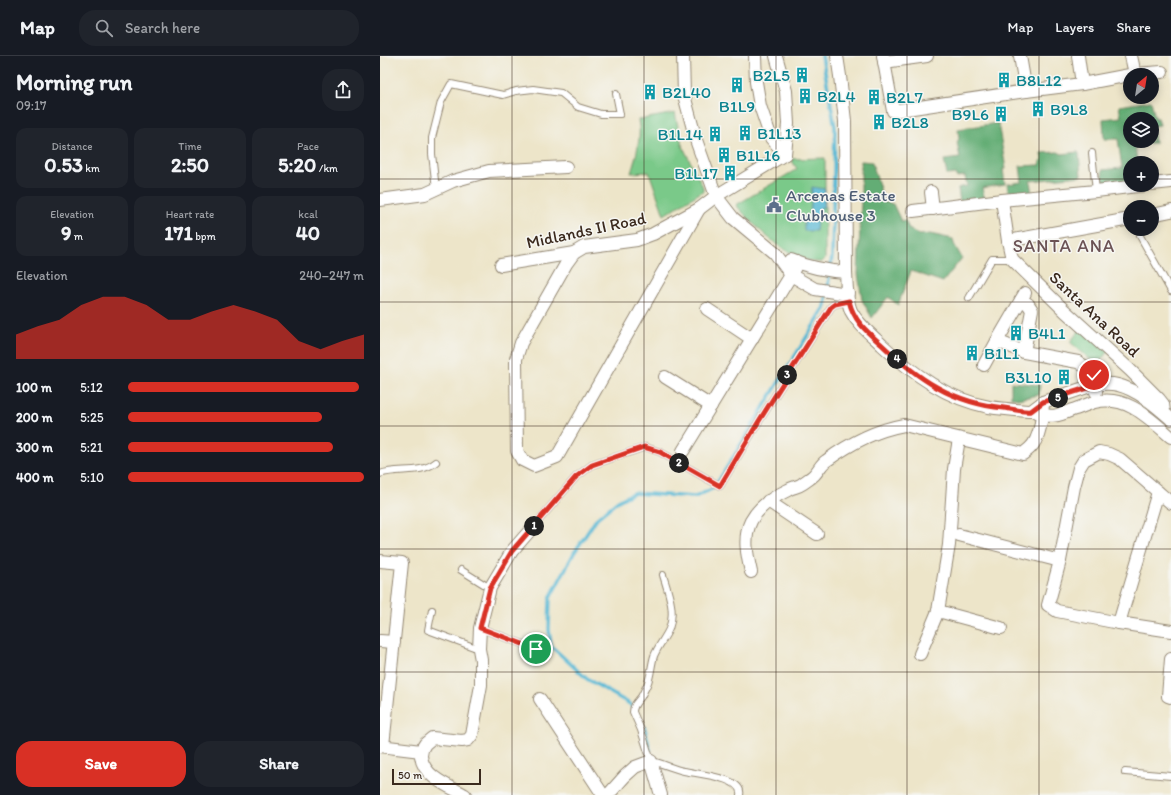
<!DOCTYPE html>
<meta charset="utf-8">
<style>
:root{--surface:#171b24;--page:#20242c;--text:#f1f3f6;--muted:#9ea1a6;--line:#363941;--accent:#d93025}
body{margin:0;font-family:Itim,sans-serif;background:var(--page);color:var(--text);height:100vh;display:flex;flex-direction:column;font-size:15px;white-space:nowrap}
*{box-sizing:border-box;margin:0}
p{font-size:13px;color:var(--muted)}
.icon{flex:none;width:22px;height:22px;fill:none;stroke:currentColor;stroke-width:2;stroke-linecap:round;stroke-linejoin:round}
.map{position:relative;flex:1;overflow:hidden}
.details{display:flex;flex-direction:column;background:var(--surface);width:380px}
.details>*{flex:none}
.needle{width:26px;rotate:30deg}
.buttons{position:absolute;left:743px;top:12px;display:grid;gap:8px}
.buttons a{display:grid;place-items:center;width:36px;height:36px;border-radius:50%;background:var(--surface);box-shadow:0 2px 10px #0003;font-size:20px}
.scale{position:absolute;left:12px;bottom:10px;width:89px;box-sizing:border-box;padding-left:4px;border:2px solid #3b2a1e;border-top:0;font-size:11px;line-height:14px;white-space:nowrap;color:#3b2a1e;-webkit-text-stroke:3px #f6f6f2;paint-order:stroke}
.pin{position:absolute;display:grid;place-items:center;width:34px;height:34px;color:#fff;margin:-17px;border:2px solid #fff;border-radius:50%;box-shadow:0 1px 4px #0007}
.km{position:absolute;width:20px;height:20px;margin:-10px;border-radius:50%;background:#222;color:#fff;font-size:11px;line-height:20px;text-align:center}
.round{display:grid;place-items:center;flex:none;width:42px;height:42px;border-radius:16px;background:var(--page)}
.summary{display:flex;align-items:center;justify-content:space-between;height:68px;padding:0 16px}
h1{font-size:22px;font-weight:800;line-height:30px}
.stats{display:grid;grid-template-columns:repeat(3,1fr);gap:6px;height:68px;padding:4px 16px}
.stats div{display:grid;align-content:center;border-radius:10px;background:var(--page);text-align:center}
.stats b{font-size:20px;font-weight:800}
.stats small{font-size:11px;font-weight:400}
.stats p{font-size:11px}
.chart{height:112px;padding:8px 16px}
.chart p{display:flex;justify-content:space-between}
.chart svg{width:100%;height:72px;margin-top:4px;fill:var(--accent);opacity:.7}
.button{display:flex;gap:8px;margin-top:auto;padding:8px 16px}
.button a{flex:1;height:46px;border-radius:16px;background:var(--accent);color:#fff;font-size:16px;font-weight:800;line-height:46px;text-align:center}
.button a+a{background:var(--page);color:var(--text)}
ul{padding:0 16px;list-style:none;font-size:13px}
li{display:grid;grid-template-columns:64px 48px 1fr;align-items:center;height:30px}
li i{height:10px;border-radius:5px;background:var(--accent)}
header{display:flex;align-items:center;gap:24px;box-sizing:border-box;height:56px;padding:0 20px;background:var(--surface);border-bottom:1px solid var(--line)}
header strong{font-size:19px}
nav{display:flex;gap:22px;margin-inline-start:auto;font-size:14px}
.search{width:280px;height:36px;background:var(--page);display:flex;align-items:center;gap:10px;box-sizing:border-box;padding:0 14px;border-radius:16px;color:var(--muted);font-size:15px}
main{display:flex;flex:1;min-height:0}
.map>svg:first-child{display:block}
</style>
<header>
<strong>Map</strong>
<div class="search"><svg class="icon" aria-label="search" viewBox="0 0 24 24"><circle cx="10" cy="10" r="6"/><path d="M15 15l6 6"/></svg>Search here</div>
<nav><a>Map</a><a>Layers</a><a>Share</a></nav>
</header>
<main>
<section class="details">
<div class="summary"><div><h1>Morning run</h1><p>09:17</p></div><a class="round"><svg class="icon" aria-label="share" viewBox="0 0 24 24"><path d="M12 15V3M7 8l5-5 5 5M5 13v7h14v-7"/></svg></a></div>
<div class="stats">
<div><p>Distance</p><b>0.53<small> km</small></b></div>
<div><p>Time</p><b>2:50</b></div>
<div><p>Pace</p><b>5:20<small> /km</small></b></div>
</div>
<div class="stats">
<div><p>Elevation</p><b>9<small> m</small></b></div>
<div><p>Heart rate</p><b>171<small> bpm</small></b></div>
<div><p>kcal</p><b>40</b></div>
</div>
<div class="chart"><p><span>Elevation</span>240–247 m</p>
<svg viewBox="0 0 160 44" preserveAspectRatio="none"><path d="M0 44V29L10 24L20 20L30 11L40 6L50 6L60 11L70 20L80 20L90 15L100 11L110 15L120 20L130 33L140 38L150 33L160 29V44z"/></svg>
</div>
<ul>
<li><b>100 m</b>5:12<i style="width:98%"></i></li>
<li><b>200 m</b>5:25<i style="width:82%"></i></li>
<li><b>300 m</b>5:21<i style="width:87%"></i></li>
<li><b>400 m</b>5:10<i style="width:100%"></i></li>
</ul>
<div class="button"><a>Save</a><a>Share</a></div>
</section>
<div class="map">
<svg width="791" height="739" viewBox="0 0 791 739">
<rect width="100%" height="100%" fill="#f6f6f2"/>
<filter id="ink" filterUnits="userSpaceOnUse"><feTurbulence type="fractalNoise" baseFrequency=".025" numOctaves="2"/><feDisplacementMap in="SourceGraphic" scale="8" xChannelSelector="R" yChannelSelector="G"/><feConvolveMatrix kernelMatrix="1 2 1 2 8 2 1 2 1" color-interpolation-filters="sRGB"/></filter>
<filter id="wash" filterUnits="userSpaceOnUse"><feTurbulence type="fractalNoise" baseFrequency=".012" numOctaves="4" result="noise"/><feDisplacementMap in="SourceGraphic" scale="16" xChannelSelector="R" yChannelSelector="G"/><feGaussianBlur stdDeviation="0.9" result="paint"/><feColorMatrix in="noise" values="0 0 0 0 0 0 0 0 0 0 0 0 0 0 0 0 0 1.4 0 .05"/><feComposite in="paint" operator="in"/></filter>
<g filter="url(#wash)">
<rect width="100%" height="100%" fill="#ede5c9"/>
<g fill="#7ac989" stroke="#5a7a54">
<path d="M295 57 302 89 323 131V135L284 159 269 116 251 117C256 101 262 80 258 64Z"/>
<path d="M445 102V203L442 206C437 206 431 206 427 204 398 194 376 172 356 149L417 113 411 103Z"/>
<polygon points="702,271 729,294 717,309 690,286"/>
</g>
<g fill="#63ad75" stroke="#4f6c4a" fill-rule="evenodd">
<path d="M771 45 775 62H778L780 69 773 70 775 87H755L757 107H750V127L724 129 722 114 742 112 738 83H724L723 63 741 61 739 50ZM750 63H772V85H750Z"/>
<polygon points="618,67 626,113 623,113 625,128 602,132 605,144 580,146 578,132 587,130 585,120 576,121 576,118 567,119 564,104 580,102 577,86 579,83 578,73"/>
<polygon points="678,96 682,98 698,96 699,98 701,120 650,125 652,138 629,140 627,128 642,126 640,110 660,109 660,105 662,104 661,97"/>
<polygon points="481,105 492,106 504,146 513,148 521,165 525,164 529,173 540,179 550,178 573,183 574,188 582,202 563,226 531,215 518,249 508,241 492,262 482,244 478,218 481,146"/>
<polygon points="631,326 660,329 659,339 637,343 631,341"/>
</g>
<polygon fill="#56b8d4" stroke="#487179" points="432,131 445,133 444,151 441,151 440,164 437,164 436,175 424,175 424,164 430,163"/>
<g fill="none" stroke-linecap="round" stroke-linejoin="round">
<g stroke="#56b8d4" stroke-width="3.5">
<polyline points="253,652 250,648 207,623 171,590 169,573 170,542 194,497 217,462 238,445 253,437 315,441 334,432 445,251 452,201 455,71 442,0"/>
<polyline points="259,663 265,673 270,694"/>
</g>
</g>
</g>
<g filter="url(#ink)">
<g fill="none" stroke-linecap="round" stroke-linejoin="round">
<g stroke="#948874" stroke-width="8">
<g id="service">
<polyline points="712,97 716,135"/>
<polyline points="56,133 52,98 52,82 61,46 71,28 123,39 136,35 153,33 181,37 198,51 221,58 240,58 236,38"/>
<polyline points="760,180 791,235"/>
<polyline points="589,242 612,203 632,203"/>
<path d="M0 418C18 411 40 419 56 406"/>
<polyline points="153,471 196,421 212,409 265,391 280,396 340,430 379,365 451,251 455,248 469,245"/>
<polyline points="81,514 110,532"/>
<path d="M283 519C288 536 296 555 289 573 285 582 278 590 274 600 271 610 271 620 267 629 265 633 263 637 261 641 257 646 253 649 253 656L261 674 271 705C282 707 293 713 304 715 316 718 364 721 360 739"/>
<polyline points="52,554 48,574 99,593"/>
<polyline points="100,572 156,593"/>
<polyline points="745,716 791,720"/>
</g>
</g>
<g stroke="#948874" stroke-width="14">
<g id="minor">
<polyline points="303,0 304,39 316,84 336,140 353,162 395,197 411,219 435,233 461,237 468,237"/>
<polyline points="375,0 376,26 380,50 391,82 405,98"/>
<polyline points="396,0 406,35 408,68 405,98"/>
<path d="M457 0 460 20 465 65 466 216C467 229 466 244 471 255 478 269 492 279 502 289 533 318 567 343 609 351 622 353 635 354 648 355H651L663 346 710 330C718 328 730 327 738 329 758 334 776 350 791 363"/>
<polyline points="503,0 513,55 646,35 702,28 755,18 782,16"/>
<polyline points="640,0 646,35"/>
<polyline points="698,0 702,28"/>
<polyline points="751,0 755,18"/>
<polyline points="504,6 547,0"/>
<polyline points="772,128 791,126"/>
<polyline points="551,136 553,153"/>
<polyline points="0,144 45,138 73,125 109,115 186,111"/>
<polyline points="622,144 628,185 632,203 685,255 750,314 779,343 783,348 784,356"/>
<polyline points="533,155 622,144 716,135 766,129"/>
<polyline points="772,159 791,155"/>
<polyline points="628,185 750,163"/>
<polyline points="194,197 186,208 141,287 136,303 137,395 142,404 154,410 177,401 319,153"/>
<path d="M411 204C428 211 447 215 466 216"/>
<polyline points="121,209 194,197 204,191 257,184 273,178 319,153 336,140 405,98"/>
<polyline points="641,244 648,248 652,254 644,296"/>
<polyline points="327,253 372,283"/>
<polyline points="617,285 644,296 698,306 710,314 714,319 716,336"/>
<polyline points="604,309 617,285 645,237"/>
<polyline points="285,321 331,350"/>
<path d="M656 357C671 362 678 360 692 354 700 352 707 348 715 346 746 338 770 363 791 381"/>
<polyline points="303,395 411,219 417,207"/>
<polyline points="388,445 437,478"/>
<polyline points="791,447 740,403 729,398 719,396 704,404 699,412 694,431 680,505 668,549 677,555 739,567 791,575"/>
<polyline points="579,479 680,505"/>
<polyline points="0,505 22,507 3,690"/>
<path d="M371 516C367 499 363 481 371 465 379 450 393 441 408 434 412 431 418 431 422 428 426 425 431 422 434 419 439 414 441 408 446 405 469 388 496 374 524 369L643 398C645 396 648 394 650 392 660 383 663 359 663 346"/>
<polyline points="558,555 621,572"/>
<polyline points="739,567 778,436"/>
<polyline points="0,585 14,586"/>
<polyline points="540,598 558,555 569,489 574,413 579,383"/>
<polyline points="791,603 788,640 791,641"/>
<polyline points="160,643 223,739"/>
<polyline points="0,690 41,695"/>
<path d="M85 739C69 730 43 721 41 700 41 696 42 692 45 688 47 686 50 684 52 682L82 685 88 684 92 679 101 629V604L99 593 100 572 110 532 132 495 153 471"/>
<polyline points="228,739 245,720 255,711 271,705 281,739"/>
</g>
</g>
<use href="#service" stroke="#fff" stroke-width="6"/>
<use href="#minor" stroke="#fff" stroke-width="12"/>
</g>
</g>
<g fill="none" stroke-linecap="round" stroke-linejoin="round" filter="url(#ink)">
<g stroke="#fff" stroke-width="8">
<path id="route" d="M156 593 100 572 110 532 132 495 196 421 212 409 264 391 280 396 340 430 379 365 451 251 455 248 469 245C474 265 486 275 501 288 538 323 572 347 624 352 632 353 642 356 651 355L663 346 716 329 714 319"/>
</g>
<use href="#route" stroke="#d93025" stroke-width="5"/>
</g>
<path fill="none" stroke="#3b2a1e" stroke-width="1" stroke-opacity="0.55" d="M132 0V739M264 0V739M396 0V739M527 0V739M659 0V739M0 123H750M772 123H791M0 246H791M0 370H791M0 493H791M0 616H791"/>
<defs>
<g id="building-bare" transform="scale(1.2)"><path d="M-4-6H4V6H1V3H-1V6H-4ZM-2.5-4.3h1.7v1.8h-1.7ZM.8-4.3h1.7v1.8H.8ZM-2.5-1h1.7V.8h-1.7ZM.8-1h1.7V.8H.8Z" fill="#0f9aa8" stroke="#f6f6f2" stroke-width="2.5" paint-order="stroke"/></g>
<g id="civic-bare" transform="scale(1.2)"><path d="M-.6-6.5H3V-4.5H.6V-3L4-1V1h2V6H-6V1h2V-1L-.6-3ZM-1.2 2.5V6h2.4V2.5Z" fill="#5c6f8a" stroke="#f6f6f2" stroke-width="2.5" paint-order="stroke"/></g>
</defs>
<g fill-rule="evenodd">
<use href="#building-bare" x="422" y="19"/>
<use href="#building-bare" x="624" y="24"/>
<use href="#building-bare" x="357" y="29"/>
<use href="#building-bare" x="270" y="36"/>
<use href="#building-bare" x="425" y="40"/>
<use href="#building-bare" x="494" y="41"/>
<use href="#building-bare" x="658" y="53"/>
<use href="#building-bare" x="621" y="58"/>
<use href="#building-bare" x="499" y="66"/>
<use href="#building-bare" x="365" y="77"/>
<use href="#building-bare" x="335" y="78"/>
<use href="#building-bare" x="344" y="99"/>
<use href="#building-bare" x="350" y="117"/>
<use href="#civic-bare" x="394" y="149"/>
<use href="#building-bare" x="636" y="277"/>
<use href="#building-bare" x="592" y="297"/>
<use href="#building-bare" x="684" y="321"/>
</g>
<g text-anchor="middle" stroke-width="3" stroke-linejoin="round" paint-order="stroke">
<g font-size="17" fill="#0d838f" stroke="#f6f6f2" text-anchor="start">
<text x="410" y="25" text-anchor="end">B2L5</text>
<text x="636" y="30">B8L12</text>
<text x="282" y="42">B2L40</text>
<text x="437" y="46">B2L4</text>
<text x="506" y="47">B2L7</text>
<text x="357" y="56" text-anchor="middle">B1L9</text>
<text x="670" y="59">B9L8</text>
<text x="609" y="64" text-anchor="end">B9L6</text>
<text x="511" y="72">B2L8</text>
<text x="377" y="83">B1L13</text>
<text x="323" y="84" text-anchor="end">B1L14</text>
<text x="356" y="105">B1L16</text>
<text x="338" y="123" text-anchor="end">B1L17</text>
<text x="648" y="283">B4L1</text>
<text x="604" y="303">B1L1</text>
<text x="672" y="327" text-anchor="end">B3L10</text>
</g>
<g font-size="17" fill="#4e5e75" stroke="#f6f6f2" text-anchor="start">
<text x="406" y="145">Arcenas Estate<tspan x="406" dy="20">Clubhouse 3</tspan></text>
</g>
<g font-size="17" fill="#3b2a1e" stroke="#f6f6f2">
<text transform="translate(206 174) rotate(-12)" y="6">Midlands II Road</text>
<text transform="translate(715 258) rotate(43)" y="6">Santa Ana Road</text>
</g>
<g font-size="18" letter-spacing="1" fill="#6b5254" stroke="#f6f6f2">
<text x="684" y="196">SANTA ANA</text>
</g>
</g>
</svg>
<div class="buttons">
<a><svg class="needle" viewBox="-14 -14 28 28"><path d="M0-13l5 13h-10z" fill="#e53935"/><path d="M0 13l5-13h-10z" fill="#9ea1a6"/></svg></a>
<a><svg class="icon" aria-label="layers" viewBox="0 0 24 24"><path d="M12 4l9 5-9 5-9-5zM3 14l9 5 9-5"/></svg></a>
<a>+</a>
<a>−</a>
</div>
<div class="scale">50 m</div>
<div class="pin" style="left:156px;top:593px;background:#1e9e55"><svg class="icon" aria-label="arrive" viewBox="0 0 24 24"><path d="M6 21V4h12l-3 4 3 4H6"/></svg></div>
<div class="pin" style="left:714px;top:319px;background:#d93025"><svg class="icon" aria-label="check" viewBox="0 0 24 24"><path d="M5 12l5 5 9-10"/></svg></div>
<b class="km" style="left:154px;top:470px">1</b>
<b class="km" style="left:299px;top:407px">2</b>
<b class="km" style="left:407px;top:319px">3</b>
<b class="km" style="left:517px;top:303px">4</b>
<b class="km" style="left:678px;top:342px">5</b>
</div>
</main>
